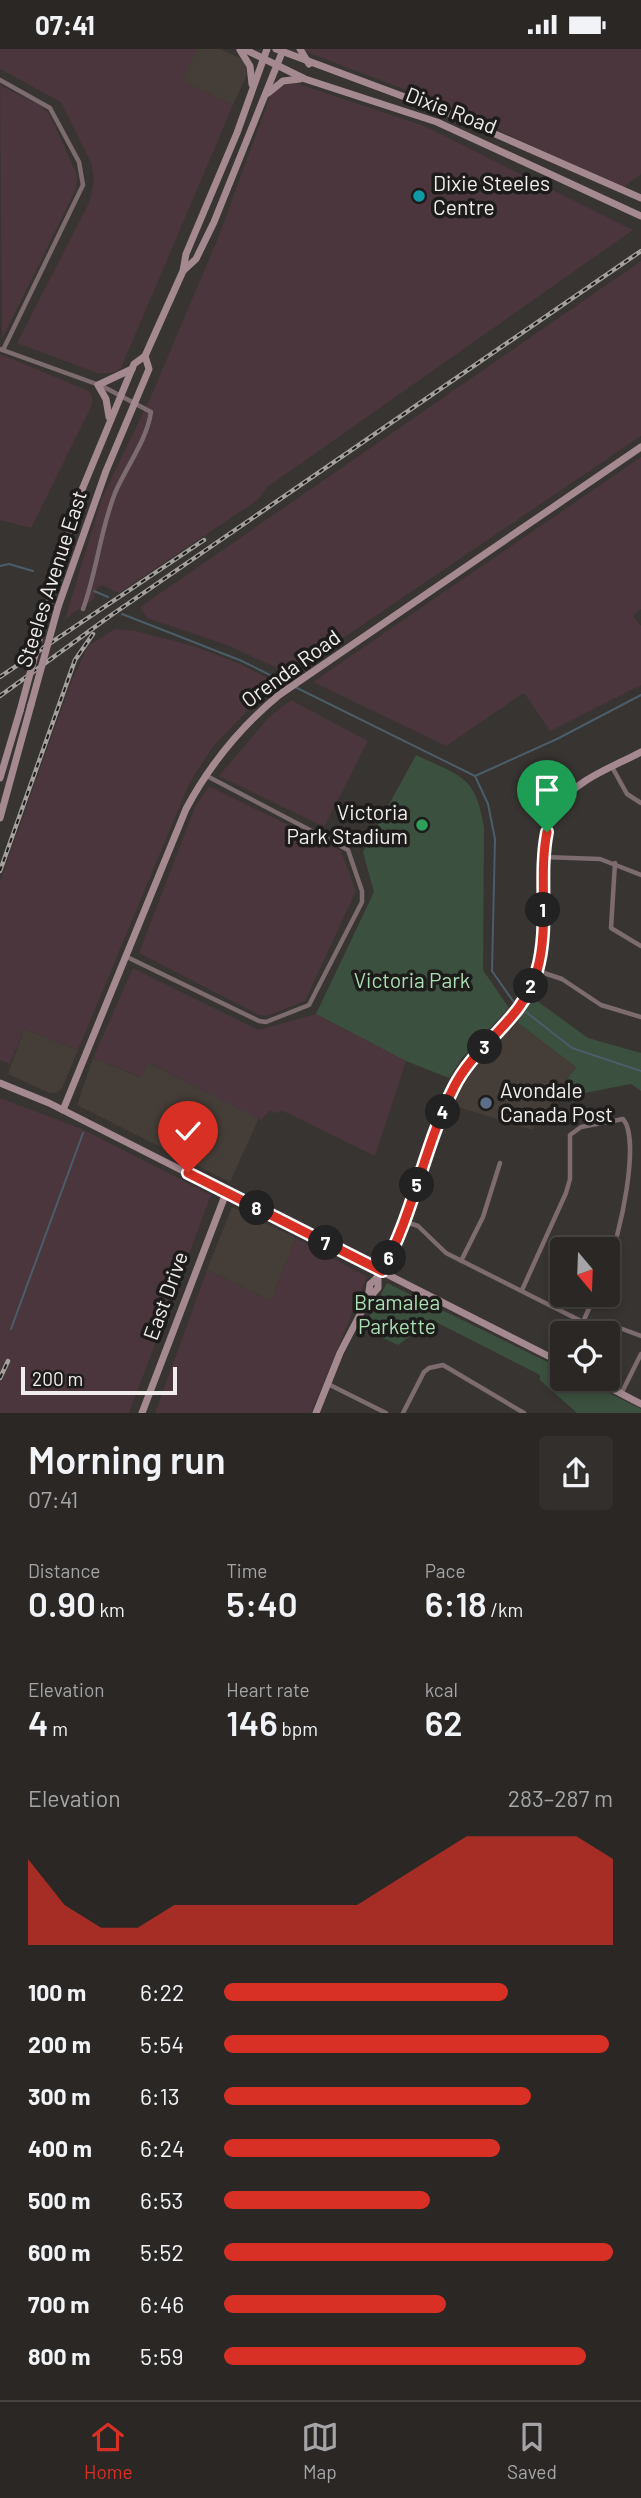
<!DOCTYPE html>
<meta charset="utf-8">
<style>
:root{--surface:#2a2725;--page:#322f2d;--text:#f1f3f6;--muted:#a5a5a7;--line:#464442;--accent:#d93025}
body{margin:0;font-family:Barlow,sans-serif;background:var(--page);color:var(--text);height:100vh;display:flex;flex-direction:column;font-size:26px;white-space:nowrap}
*{box-sizing:border-box;margin:0}
p{font-size:23px;color:var(--muted)}
.icon{flex:none;width:38px;height:38px;fill:none;stroke:currentColor;stroke-width:2;stroke-linecap:round;stroke-linejoin:round}
.map{position:relative;height:1364px;overflow:hidden}
.details{display:flex;flex-direction:column;background:var(--surface);flex:1}
.details>*{flex:none}
.needle{width:46px;rotate:161deg}
.fabs{position:absolute;left:550px;top:1188px;display:grid;gap:14px}
.fabs a{display:grid;place-items:center;width:70px;height:70px;border-radius:7px;background:var(--surface);box-shadow:0 4px 10px #0003,0 0 0 2px var(--line);font-size:35px}
.scale{position:absolute;left:21px;bottom:18px;width:156px;box-sizing:border-box;padding-left:7px;border:4px solid #f0edec;border-top:0;font-size:19px;line-height:24px;white-space:nowrap;color:#f0edec;-webkit-text-stroke:5px #1e1c1b;paint-order:stroke}
.pin{position:absolute;display:grid;place-items:center;width:60px;height:60px;color:#fff;margin:-72px -30px;border-radius:50% 50% 50% 0;rotate:-45deg;box-shadow:0 0 7px #0007}
.pin .icon{rotate:45deg}
.km{position:absolute;width:35px;height:35px;margin:-18px;border-radius:50%;background:#222;color:#fff;font-size:19px;line-height:35px;text-align:center}
.round{display:grid;place-items:center;flex:none;width:74px;height:74px;border-radius:7px;background:var(--page)}
.headline{display:flex;align-items:center;justify-content:space-between;height:119px;padding:0 28px}
h1{font-size:38px;font-weight:600;line-height:52px}
.figures{display:grid;grid-template-columns:repeat(3,1fr);gap:10px;height:119px;padding:7px 28px}
.figures div{display:grid;align-content:center}
.figures b{font-size:35px;font-weight:600}
.figures small{font-size:19px;font-weight:400}
.figures p{font-size:19px}
.chart{height:196px;padding:14px 28px}
.chart p{display:flex;justify-content:space-between}
.chart svg{width:100%;height:126px;margin-top:7px;fill:var(--accent);opacity:.7}
ul{padding:0 28px;list-style:none;font-size:23px}
li{display:grid;grid-template-columns:112px 84px 1fr;align-items:center;height:52px}
li i{height:18px;border-radius:9px;background:var(--accent)}
.status{display:flex;justify-content:space-between;align-items:center;height:49px;padding:0 35px;background:var(--surface);direction:ltr}
.status svg{height:19px;fill:currentColor}
.menu{display:flex;justify-content:space-around;align-items:center;height:98px;border-top:2px solid var(--line);background:var(--surface);font-size:19px;color:var(--muted)}
.menu a{display:grid;justify-items:center;gap:4px}
.menu .on{color:var(--accent)}
.map>svg:first-child{display:block}
</style>
<div class="status"><b>07:41</b><svg viewBox="0 0 49 12"><path d="M0 12V9h3v3zM5 12V6h3v6zM10 12V3h3v9zM15 12V0h3v12zM26 1h20v11H26zM47 4h2v5h-2z"/></svg></div>
<div class="map">
<svg width="641" height="1364" viewBox="0 0 641 1364">
<rect width="100%" height="100%" fill="#383431"/>
<g fill="#453d37">
<polygon points="197,0 220,0 244,11 247,25 233,56 181,32"/>
<polygon points="517,973 576,1018 532,1081 452,1056 472,1020"/>
<polygon points="24,980 78,1001 62,1039 57,1044 49,1044 8,1025"/>
<polygon points="93,1009 140,1028 147,1013 259,1069 230,1133 77,1056"/>
<polygon points="232,1158 296,1189 271,1252 207,1221"/>
</g>
<g fill="#4a363c">
<polygon points="0,0 197,0 182,32 233,56 121,319 116,323 100,325 17,294 90,152 94,129 91,114 61,53 0,20"/>
<polygon points="299,0 641,0 641,125 621,140 450,58"/>
<polygon points="293,33 424,77 633,181 266,439 259,450 119,544 102,536 97,539 94,550 65,570 102,449 152,345 218,189 272,42"/>
<polygon points="0,36 41,57 50,66 77,126 76,140 2,290"/>
<polygon points="641,212 641,387 290,625 227,596 147,569 140,558"/>
<polygon points="0,305 89,342 92,348 92,356 31,479 0,471"/>
<polygon points="641,408 641,560 633,566 641,577 641,636 550,682 525,645 522,645 446,697 313,633"/>
<polygon points="115,580 136,582 193,597 238,614 280,635 247,662 212,699 189,735 78,1001 24,980 10,1015 0,1011 0,832 71,633 88,597"/>
<polygon points="291,651 368,692 324,778 219,727 269,668"/>
<polygon points="209,737 341,802 356,842 305,952 267,967 259,966 139,904 195,758"/>
<polygon points="133,919 258,981 316,965 406,1012 375,1107 281,1061 279,1064 269,1062 261,1071 148,1013 141,1028 93,1009"/>
<polygon points="0,1049 82,1080 211,1146 129,1364 0,1364"/>
<polygon points="296,1189 367,1228 311,1364 155,1364 207,1221 271,1252"/>
</g>
<g fill="#3b503e">
<path d="M416 706C460 727 476 726 484 779L483 921 509 959 463 1008 449 1029 406 1012 316 965 374 843 363 803Z"/>
<polygon points="533,949 588,989 641,1004 641,1042 631,1035 585,1044 559,1042 576,1018 517,973"/>
<polygon points="387,1234 562,1320 562,1330 581,1330 641,1360 641,1364 577,1364 540,1331 540,1326 432,1271 398,1296 363,1280"/>
</g>
<g fill="none" stroke-linecap="round" stroke-linejoin="round">
<g stroke="#4a5d69" stroke-width="2">
<polyline points="0,517 9,515 33,522"/>
<polyline points="94,542 108,548"/>
<polyline points="122,565 242,612 290,636"/>
<polyline points="295,638 475,727 488,755 495,790 492,922 513,952"/>
<polyline points="475,727 557,690 641,646"/>
<polyline points="526,963 572,999 641,1022"/>
<polyline points="11,1280 83,1084"/>
</g>
<g stroke="#7c6b6f" stroke-width="4.5">
<polyline points="0,31 50,59 79,113 83,136 3,301"/>
<path d="M0 300 102 337 151 363C147 391 126 418 115 444 100 482 97 522 83 560"/>
<polyline points="612,718 627,745 641,754"/>
<polyline points="544,808 600,810 641,826"/>
<polyline points="615,814 611,879 641,897"/>
<polyline points="127,908 259,972 266,973 309,956 362,853 362,842 348,801 205,726"/>
<polyline points="538,922 562,930 601,956 641,968"/>
<polyline points="406,1173 418,1177 446,1204 583,1273 617,1278 641,1287"/>
<polyline points="461,1212 483,1168 500,1114"/>
<path d="M522 1241 566 1144 570 1130V1086L581 1078 623 1070C641 1090 620 1188 607 1217"/>
<polyline points="583,1273 595,1246"/>
<polyline points="328,1335 386,1364"/>
<polyline points="621,1345 641,1305"/>
<polyline points="403,1364 424,1323 429,1319 443,1316 524,1364"/>
</g>
<g stroke="#a48a90" stroke-width="7">
<polyline points="244,0 305,30 437,73 641,167"/>
<polyline points="276,0 445,63 641,149"/>
<polyline points="300,0 309,15"/>
<polyline points="240,1 250,17 252,35"/>
<polyline points="268,44 283,32 300,30"/>
<polyline points="184,221 196,210 214,173 283,1"/>
<polyline points="109,368 106,350 98,336 132,320"/>
<polyline points="58,558 106,422 149,320 145,307"/>
<polyline points="46,565 79,448 134,315 145,307 183,222 186,205 237,84 267,0"/>
<polyline points="0,729 20,662"/>
<polyline points="0,769 31,656"/>
<polyline points="0,1034 49,1054 562,1314"/>
<path d="M63 1061 186 760C210 715 239 679 279 646L641 398"/>
<path d="M368 1250 370 1235C401 1213 431 1090 448 1050 470 1001 524 974 538 920 549 873 532 797 557 758 575 731 613 718 641 703"/>
<polyline points="593,1330 641,1355"/>
<polyline points="142,1364 226,1144"/>
<polyline points="316,1364 340,1304 368,1250 378,1239 378,1230"/>
</g>
<g stroke="#a3a09e" stroke-width="4.5">
<g id="rail">
<polyline points="0,628 204,491"/>
<polyline points="0,647 110,567 641,202"/>
<polyline points="0,822 75,611 93,585"/>
<polyline points="0,1329 8,1312"/>
</g>
</g>
<use href="#rail" stroke="#1e1c1b" stroke-width="2" stroke-dasharray="5" stroke-linecap="butt"/>
<g stroke="#a48a90" stroke-width="7">
<polyline points="31,656 58,558"/>
<polyline points="20,662 46,565"/>
</g>
</g>
<g fill="none" stroke-linecap="round" stroke-linejoin="round">
<g stroke="#fff" stroke-width="14">
<path id="route" d="M188 1124 382 1222C414 1164 424 1097 454 1038 476 994 523 972 537 922 550 877 538 828 547 783"/>
</g>
<use href="#route" stroke="#d93025" stroke-width="9"/>
</g>
<circle fill="#0f9aa8" stroke="#1e1c1b" stroke-width="2.5" cx="419" cy="147" r="7"/>
<circle fill="#2e9e5b" stroke="#1e1c1b" stroke-width="2.5" cx="422" cy="776" r="7"/>
<circle fill="#5c6f8a" stroke="#1e1c1b" stroke-width="2.5" cx="486" cy="1054" r="7"/>
<g text-anchor="middle" stroke-width="7" stroke-linejoin="round" paint-order="stroke">
<g font-size="21" fill="#f0edec" stroke="#1e1c1b">
<text transform="translate(451 62) rotate(21)" y="7">Dixie Road</text>
<text transform="translate(52 530) rotate(-72)" y="7">Steeles Avenue East</text>
<text transform="translate(291 620) rotate(-36)" y="7">Orenda Road</text>
<text transform="translate(166 1247) rotate(-70)" y="7">East Drive</text>
</g>
<g font-size="21" fill="#f0edec" stroke="#1e1c1b" text-anchor="start">
<text x="433" y="142">Dixie Steeles<tspan x="433" dy="24">Centre</tspan></text>
<text x="408" y="771" text-anchor="end">Victoria<tspan x="408" dy="24">Park Stadium</tspan></text>
<text x="500" y="1049">Avondale<tspan x="500" dy="24">Canada Post</tspan></text>
</g>
<g font-size="21" fill="#abdeb3" stroke="#1e1c1b">
<text x="412" y="939">Victoria Park</text>
<text x="397" y="1261">Bramalea<tspan x="397" dy="24">Parkette</tspan></text>
</g>
</g>
</svg>
<div class="fabs">
<a><svg class="needle" viewBox="-14 -14 28 28"><path d="M0-13l5 13h-10z" fill="#e53935"/><path d="M0 13l5-13h-10z" fill="#a5a5a7"/></svg></a>
<a><svg class="icon" aria-label="locate" viewBox="0 0 24 24"><circle cx="12" cy="12" r="6"/><path d="M12 2v4M12 18v4M2 12h4M18 12h4"/></svg></a>
</div>
<div class="scale">200 m</div>
<div class="pin" style="left:547px;top:783px;background:#1e9e55"><svg class="icon" aria-label="arrive" viewBox="0 0 24 24"><path d="M6 21V4h12l-3 4 3 4H6"/></svg></div>
<div class="pin" style="left:188px;top:1124px;background:#d93025"><svg class="icon" aria-label="check" viewBox="0 0 24 24"><path d="M5 12l5 5 9-10"/></svg></div>
<b class="km" style="left:543px;top:861px">1</b>
<b class="km" style="left:531px;top:937px">2</b>
<b class="km" style="left:485px;top:998px">3</b>
<b class="km" style="left:443px;top:1063px">4</b>
<b class="km" style="left:417px;top:1136px">5</b>
<b class="km" style="left:389px;top:1209px">6</b>
<b class="km" style="left:326px;top:1194px">7</b>
<b class="km" style="left:257px;top:1159px">8</b>
</div>
<section class="details">
<div class="headline"><div><h1>Morning run</h1><p>07:41</p></div><a class="round"><svg class="icon" aria-label="share" viewBox="0 0 24 24"><path d="M12 15V3M7 8l5-5 5 5M5 13v7h14v-7"/></svg></a></div>
<div class="figures">
<div><p>Distance</p><b>0.90<small> km</small></b></div>
<div><p>Time</p><b>5:40</b></div>
<div><p>Pace</p><b>6:18<small> /km</small></b></div>
</div>
<div class="figures">
<div><p>Elevation</p><b>4<small> m</small></b></div>
<div><p>Heart rate</p><b>146<small> bpm</small></b></div>
<div><p>kcal</p><b>62</b></div>
</div>
<div class="chart"><p><span>Elevation</span>283–287 m</p>
<svg viewBox="0 0 160 44" preserveAspectRatio="none"><path d="M0 44V14L10 30L20 38L30 38L40 30L50 30L60 30L70 30L80 30L90 30L100 22L110 14L120 6L130 6L140 6L150 6L160 14V44z"/></svg>
</div>
<ul>
<li><b>100 m</b>6:22<i style="width:73%"></i></li>
<li><b>200 m</b>5:54<i style="width:99%"></i></li>
<li><b>300 m</b>6:13<i style="width:79%"></i></li>
<li><b>400 m</b>6:24<i style="width:71%"></i></li>
<li><b>500 m</b>6:53<i style="width:53%"></i></li>
<li><b>600 m</b>5:52<i style="width:100%"></i></li>
<li><b>700 m</b>6:46<i style="width:57%"></i></li>
<li><b>800 m</b>5:59<i style="width:93%"></i></li>
</ul>
</section>
<nav class="menu">
<a class="on"><svg class="icon" aria-label="home" viewBox="0 0 24 24"><path d="M3 11l9-7 9 7M6 9v11h12V9"/></svg>Home</a>
<a><svg class="icon" aria-label="map" viewBox="0 0 24 24"><path d="M3 6l6-2 6 2 6-2v14l-6 2-6-2-6 2zM9 4v14M15 6v14"/></svg>Map</a>
<a><svg class="icon" aria-label="saved" viewBox="0 0 24 24"><path d="M7 4h10v16l-5-4-5 4z"/></svg>Saved</a>
</nav>
